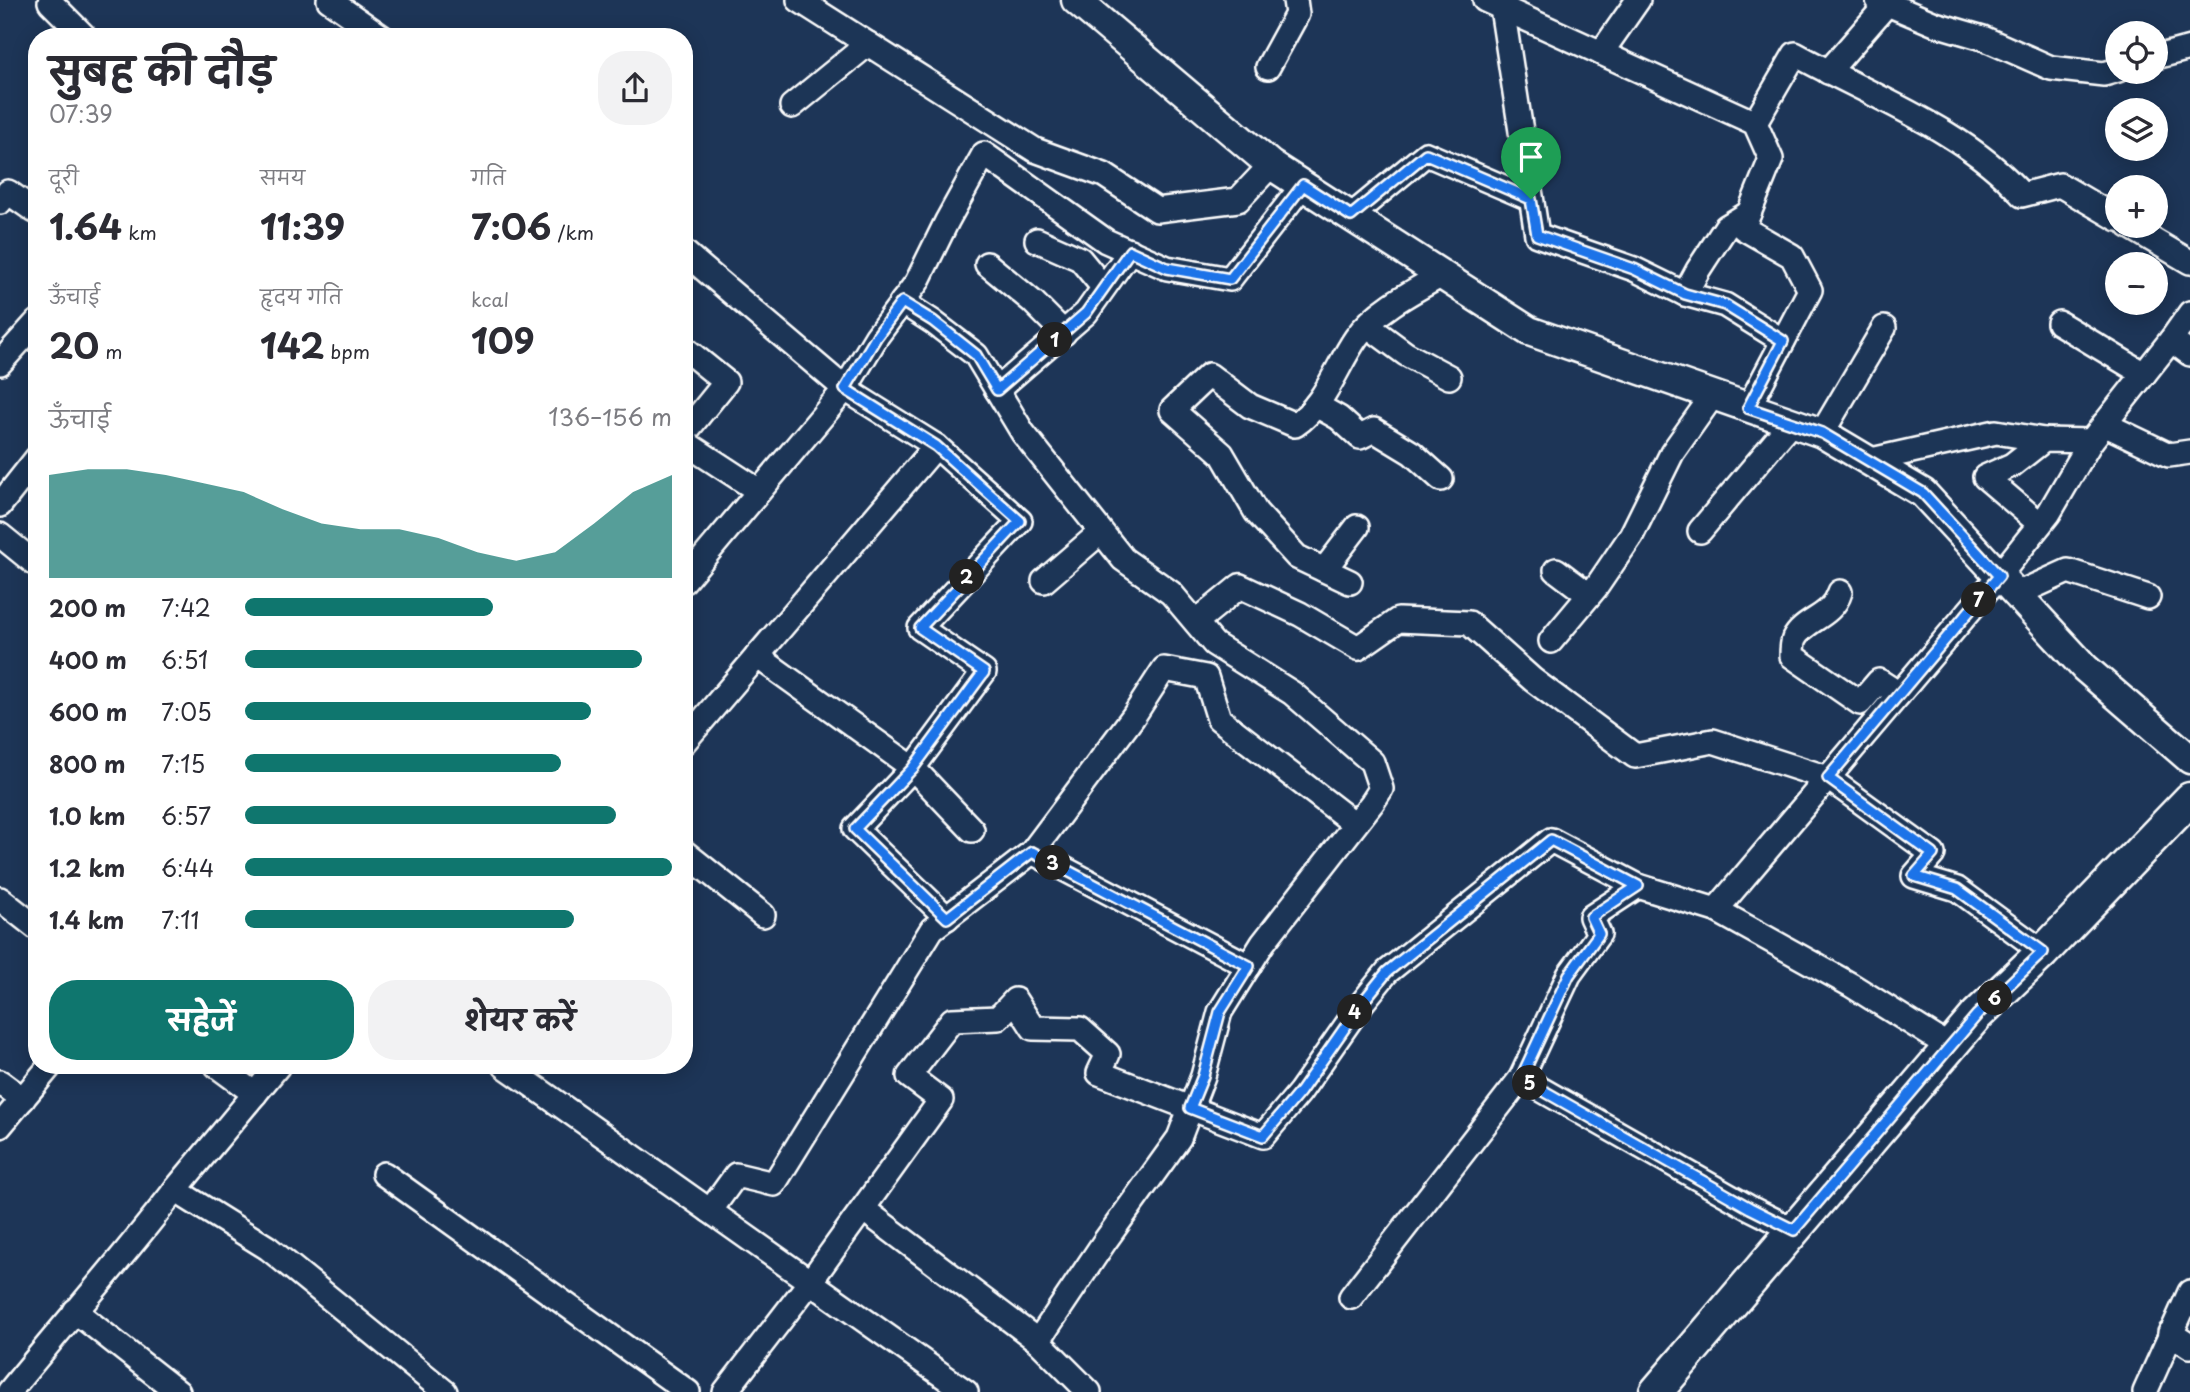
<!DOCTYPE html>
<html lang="hi">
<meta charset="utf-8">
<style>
:root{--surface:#fff;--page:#f2f2f3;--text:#2b2b33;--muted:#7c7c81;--accent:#0f766e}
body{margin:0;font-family:"Playpen Sans","Playpen Sans Deva",sans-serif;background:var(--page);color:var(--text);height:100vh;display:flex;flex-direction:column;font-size:26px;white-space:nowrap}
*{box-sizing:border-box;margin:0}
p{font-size:23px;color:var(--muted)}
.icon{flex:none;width:38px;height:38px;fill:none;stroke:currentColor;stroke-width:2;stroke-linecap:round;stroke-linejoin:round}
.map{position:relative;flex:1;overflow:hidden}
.sheet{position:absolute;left:28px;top:28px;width:665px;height:1046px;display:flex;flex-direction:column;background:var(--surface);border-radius:28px;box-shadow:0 4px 18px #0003}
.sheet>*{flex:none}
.tools{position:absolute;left:2105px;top:21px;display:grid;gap:14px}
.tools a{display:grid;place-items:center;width:63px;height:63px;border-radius:50%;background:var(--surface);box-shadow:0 4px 18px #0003;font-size:35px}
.pin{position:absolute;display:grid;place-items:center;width:60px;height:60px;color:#fff;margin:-72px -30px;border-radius:50% 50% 50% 0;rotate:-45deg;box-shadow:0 0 7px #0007}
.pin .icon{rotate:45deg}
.km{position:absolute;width:35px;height:35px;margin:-18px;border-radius:50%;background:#222;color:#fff;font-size:19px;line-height:35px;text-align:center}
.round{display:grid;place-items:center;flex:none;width:74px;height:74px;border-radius:28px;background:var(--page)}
.overview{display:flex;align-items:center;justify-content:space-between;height:119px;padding:0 21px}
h1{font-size:38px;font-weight:700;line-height:52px}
.metrics{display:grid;grid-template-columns:repeat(3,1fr);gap:10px;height:119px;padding:7px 21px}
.metrics div{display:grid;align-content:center}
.metrics b{font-size:35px;font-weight:700}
.metrics small{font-size:19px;font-weight:400}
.metrics p{font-size:19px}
.chart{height:196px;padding:14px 21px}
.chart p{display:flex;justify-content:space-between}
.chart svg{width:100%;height:126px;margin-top:7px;fill:var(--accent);opacity:.7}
.cta{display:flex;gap:14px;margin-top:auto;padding:14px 21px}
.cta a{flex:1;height:80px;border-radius:28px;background:var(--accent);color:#fff;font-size:28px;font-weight:700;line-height:80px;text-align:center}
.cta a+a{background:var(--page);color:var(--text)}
ul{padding:0 21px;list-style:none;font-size:23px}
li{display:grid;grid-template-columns:112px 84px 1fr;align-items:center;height:52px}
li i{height:18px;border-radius:9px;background:var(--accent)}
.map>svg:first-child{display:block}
</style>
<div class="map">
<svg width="2190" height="1392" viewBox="0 0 2190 1392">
<rect width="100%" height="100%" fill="#1d3557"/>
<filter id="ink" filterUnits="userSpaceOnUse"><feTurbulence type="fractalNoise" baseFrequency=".0143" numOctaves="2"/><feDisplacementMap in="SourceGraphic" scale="14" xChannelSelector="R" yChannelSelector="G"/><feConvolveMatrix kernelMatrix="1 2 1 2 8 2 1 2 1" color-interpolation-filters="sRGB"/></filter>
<g filter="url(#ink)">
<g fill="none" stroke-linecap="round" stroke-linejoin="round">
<g stroke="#fff" stroke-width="28">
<g id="minor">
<polyline points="51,0 50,2 85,37"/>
<polyline points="329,0 382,37"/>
<polyline points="799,0 1035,150 1104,175 1157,210 1238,200 1271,165"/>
<polyline points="1485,0 1755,123 1771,159 1743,228 1792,256 1810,290 1748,408"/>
<polyline points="1505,0 1502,8 1537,235 1634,269 1685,294"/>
<polyline points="1878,0 1935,24 1983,38 2051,68 2104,74 2118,70"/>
<polyline points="1601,53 1638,0"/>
<polyline points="2156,57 2190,48"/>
<polyline points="1268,67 1297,14 1295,0"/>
<polyline points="1828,72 1887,4"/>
<polyline points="792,106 868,44"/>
<path d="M1755 123 1795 54C1869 95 1967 131 2022 195L2060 185 2118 219"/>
<polyline points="0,202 8,192 35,211 37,209"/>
<polyline points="1749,213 1726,227 1698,270 1685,294 1725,305 1783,341"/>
<polyline points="1351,216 1426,154 1531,199"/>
<polyline points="2129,226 2190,262"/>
<polyline points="1037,240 1080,259 1103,287"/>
<polyline points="684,252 845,389 936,446 1020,521 920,628 984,672 913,768 855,829 947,918"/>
<polyline points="987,264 1033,302 1064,333"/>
<polyline points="902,302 933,322 976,355 1023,433 1123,559 1171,593 1214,644 1292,693 1372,762 1381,789 1372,803 1263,943 1220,1012 1203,1076 1179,1138 1105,1241 1038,1341 1089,1392"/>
<polyline points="2059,323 2144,374"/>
<polyline points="1368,326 1406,354 1449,377"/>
<polyline points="2171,340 2190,313"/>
<polyline points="684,348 726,382 684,434"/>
<polyline points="0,363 37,322"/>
<polyline points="997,390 1086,313 1130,251"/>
<polyline points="1316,405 1339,418 1360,437 1374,430 1412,453 1441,479"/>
<polyline points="2104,424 2169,455 2190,452"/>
<polyline points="1822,433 1884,328"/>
<polyline points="684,442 759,491"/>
<polyline points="1867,461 1996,432 2044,440"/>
<polyline points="0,505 37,458"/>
<polyline points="2040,524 1985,477 2012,465 2044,440 2091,441"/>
<polyline points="1700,531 1791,423"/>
<polyline points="0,535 37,565"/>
<polyline points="1324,570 1357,527"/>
<polyline points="1556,570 1589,595"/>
<polyline points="684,581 845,389 877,336 917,282 947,221 984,154 1106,241 1167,268 1230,279 1303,185"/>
<polyline points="1044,581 1101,532"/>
<path d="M1350 582 1297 557 1256 512 1222 454 1172 410 1209 375 1250 406 1295 425C1325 405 1336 367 1356 338 1374 311 1415 290 1442 275"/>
<path d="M1840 592C1832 618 1804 619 1794 639 1792 644 1792 652 1792 656L1860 703 1879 681 1899 694"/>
<polyline points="2017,594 2068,571 2148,597"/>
<polyline points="1196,622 1240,586 1300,614 1358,648 1398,620 1469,623 1533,680 1635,756 1713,741 1828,778 1933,854 1914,876 1957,889 2043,952"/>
<polyline points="1551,641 1597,586 1631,536 1672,453 1713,395"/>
<polyline points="757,656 913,768 972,830"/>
<polyline points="684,742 936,446"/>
<polyline points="684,852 763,915"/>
<polyline points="1032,852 1249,966"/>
<polyline points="0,899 37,928"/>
<polyline points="1716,910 1999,576 2049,513 2091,441 2171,340 2190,354"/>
<polyline points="217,1066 255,1094"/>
<polyline points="505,1066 966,1392"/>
<polyline points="1521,1078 1750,1208 1794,1230"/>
<polyline points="0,1082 23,1099"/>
<polyline points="0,1126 50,1066"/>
<polyline points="384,1174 688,1392"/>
<polyline points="175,1190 278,1066"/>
<polyline points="863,1209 1038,1341"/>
<polyline points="710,1211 736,1175 774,1184 932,929 1032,852 1133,717 1164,669 1206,677 1219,719 1355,824"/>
<polyline points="1351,1297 1521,1078 1569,975 1599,934 1591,917 1638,886"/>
<polyline points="75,1311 178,1392"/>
<polyline points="2170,1333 2190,1346"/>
<path d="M9 1392C64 1324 122 1259 175 1190L268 1248 445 1392"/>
<polyline points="725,1392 810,1282 941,1100 909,1076 952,1020 998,1018 1015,1000 1033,1028 1080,1029 1108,1054 1099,1073 1263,1136 1300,1092 1362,1003 1387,972 1551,840 1638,886 1716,910 1851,985 1950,1047"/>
<polyline points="2145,1392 2190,1292"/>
</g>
</g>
<g stroke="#fff" stroke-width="33">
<polyline id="tertiary" points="1076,0 1271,165 1529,331 1822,433 1923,493 2085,668 2190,759"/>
</g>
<g stroke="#fff" stroke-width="37">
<polyline id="secondary" points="1656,1392 1977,1015 2043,952 2190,799"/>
</g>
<use href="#minor" stroke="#1d3557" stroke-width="23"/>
<use href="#tertiary" stroke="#1d3557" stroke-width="28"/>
<use href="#secondary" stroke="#1d3557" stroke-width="32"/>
</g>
</g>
<g fill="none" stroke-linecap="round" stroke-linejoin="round" filter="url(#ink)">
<g stroke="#fff" stroke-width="14">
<polygon id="route" points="1426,154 1531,199 1537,235 1634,269 1685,294 1725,305 1783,341 1748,408 1822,433 1923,493 1999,576 1828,778 1933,854 1914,876 1957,889 2043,952 1977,1015 1794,1230 1750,1208 1521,1078 1569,975 1599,934 1591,917 1638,886 1551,840 1387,972 1362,1003 1300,1092 1263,1136 1190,1108 1203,1076 1220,1012 1249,966 1032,852 947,918 855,829 913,768 984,672 920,628 1020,521 936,446 845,389 877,336 902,302 933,321 976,355 997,390 1086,313 1130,251 1167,268 1230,279 1303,185 1351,216"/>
</g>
<use href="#route" stroke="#1a73e8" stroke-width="9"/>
</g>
</svg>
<div class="tools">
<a><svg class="icon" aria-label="locate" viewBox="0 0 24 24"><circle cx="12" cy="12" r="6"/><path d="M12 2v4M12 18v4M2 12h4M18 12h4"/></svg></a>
<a><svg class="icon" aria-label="layers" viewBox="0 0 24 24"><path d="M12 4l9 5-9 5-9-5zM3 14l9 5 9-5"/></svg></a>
<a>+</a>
<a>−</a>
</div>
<div class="pin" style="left:1531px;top:199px;background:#1e9e55"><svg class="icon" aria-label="arrive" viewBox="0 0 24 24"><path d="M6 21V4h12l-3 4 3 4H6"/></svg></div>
<b class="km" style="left:1055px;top:340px">1</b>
<b class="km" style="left:967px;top:577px">2</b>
<b class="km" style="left:1053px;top:863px">3</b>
<b class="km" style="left:1355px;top:1012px">4</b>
<b class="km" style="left:1530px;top:1083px">5</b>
<b class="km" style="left:1995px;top:998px">6</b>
<b class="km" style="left:1979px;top:600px">7</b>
<section class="sheet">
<div class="overview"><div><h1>सुबह की दौड़</h1><p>07:39</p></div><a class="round"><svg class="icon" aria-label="share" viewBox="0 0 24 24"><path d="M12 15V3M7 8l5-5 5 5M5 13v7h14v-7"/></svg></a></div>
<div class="metrics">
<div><p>दूरी</p><b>1.64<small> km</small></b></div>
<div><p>समय</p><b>11:39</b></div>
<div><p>गति</p><b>7:06<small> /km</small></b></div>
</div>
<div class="metrics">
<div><p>ऊँचाई</p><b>20<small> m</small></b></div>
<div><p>हृदय गति</p><b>142<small> bpm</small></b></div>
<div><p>kcal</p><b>109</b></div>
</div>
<div class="chart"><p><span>ऊँचाई</span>136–156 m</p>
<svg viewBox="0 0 160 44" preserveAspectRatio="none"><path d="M0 44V8L10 6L20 6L30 8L40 11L50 14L60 20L70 25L80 27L90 27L100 30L110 35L120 38L130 35L140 25L150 14L160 8V44z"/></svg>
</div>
<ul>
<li><b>200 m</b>7:42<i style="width:58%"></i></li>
<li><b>400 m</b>6:51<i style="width:93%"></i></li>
<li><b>600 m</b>7:05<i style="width:81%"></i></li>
<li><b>800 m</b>7:15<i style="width:74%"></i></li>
<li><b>1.0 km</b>6:57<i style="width:87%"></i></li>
<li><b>1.2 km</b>6:44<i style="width:100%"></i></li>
<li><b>1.4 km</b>7:11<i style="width:77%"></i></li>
</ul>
<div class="cta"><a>सहेजें</a><a>शेयर करें</a></div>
</section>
</div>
